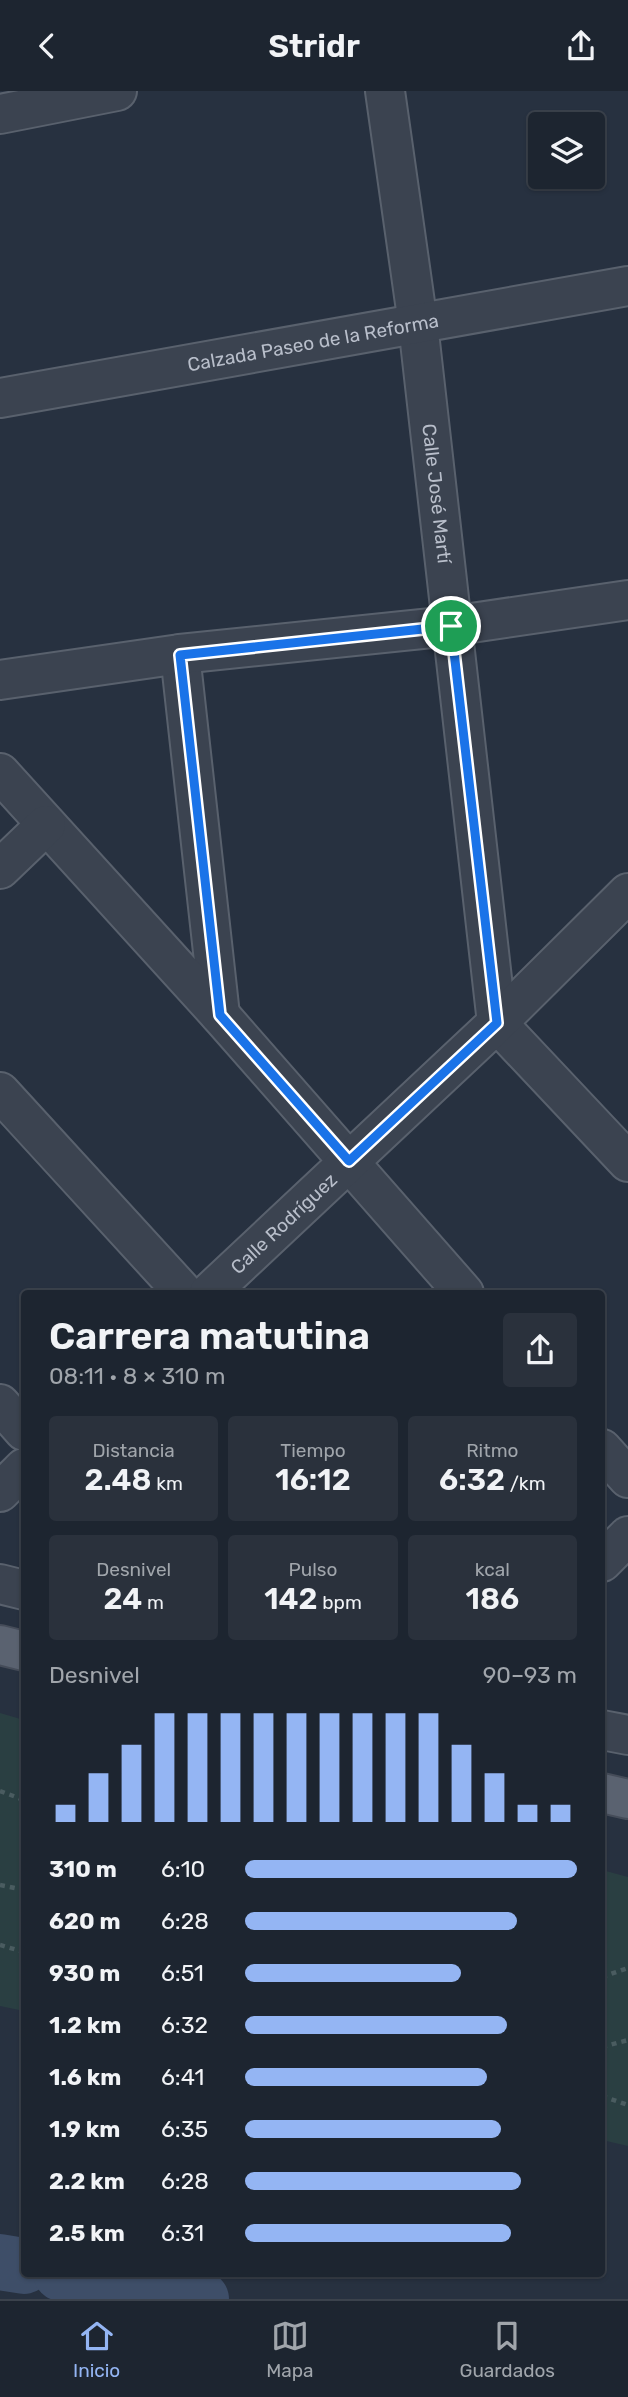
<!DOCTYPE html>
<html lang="es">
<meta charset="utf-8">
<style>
:root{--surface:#1d2530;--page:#2a313c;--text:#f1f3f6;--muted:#a0a5ab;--line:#3b424c;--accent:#94b5f3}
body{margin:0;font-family:Rubik,sans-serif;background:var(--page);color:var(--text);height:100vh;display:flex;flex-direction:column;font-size:26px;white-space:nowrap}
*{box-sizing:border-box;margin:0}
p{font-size:23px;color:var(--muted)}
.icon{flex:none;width:38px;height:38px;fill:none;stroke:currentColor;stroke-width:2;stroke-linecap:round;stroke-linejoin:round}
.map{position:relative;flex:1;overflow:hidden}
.details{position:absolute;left:21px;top:1199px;width:584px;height:987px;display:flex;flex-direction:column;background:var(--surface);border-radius:7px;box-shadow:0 2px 5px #0004,0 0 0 2px var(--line)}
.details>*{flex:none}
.fabs{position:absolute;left:528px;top:21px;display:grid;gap:14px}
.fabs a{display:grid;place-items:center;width:77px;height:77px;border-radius:7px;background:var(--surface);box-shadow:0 2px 5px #0004,0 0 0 2px var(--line);font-size:35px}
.pin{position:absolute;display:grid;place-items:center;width:60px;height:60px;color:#fff;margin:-30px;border:4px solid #fff;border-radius:50%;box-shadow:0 2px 7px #0007}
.round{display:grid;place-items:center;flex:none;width:74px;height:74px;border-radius:7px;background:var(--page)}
.headline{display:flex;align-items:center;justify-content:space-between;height:119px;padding:0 28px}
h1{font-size:38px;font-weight:600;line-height:52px}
.figures{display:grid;grid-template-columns:repeat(3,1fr);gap:10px;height:119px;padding:7px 28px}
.figures div{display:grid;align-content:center;border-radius:7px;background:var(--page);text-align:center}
.figures b{font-size:30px;font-weight:600}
.figures small{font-size:19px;font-weight:400}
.figures p{font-size:19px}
.chart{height:196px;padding:14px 28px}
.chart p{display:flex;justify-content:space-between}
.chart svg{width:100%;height:126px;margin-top:7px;stroke:var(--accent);stroke-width:6}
ul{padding:0 28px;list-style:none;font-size:23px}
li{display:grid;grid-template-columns:112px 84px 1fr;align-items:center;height:52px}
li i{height:18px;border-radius:9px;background:var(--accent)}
header{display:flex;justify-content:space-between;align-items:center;height:91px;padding:0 28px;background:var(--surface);font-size:32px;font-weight:600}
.menu{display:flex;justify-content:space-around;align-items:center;height:98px;border-top:2px solid var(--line);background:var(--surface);font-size:19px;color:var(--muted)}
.menu a{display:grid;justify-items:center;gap:4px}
.menu .on{color:var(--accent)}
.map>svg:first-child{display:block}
</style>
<header><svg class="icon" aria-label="back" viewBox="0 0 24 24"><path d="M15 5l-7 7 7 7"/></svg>Stridr<svg class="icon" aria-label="share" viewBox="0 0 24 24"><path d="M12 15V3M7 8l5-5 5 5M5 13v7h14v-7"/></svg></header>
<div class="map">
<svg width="628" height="2208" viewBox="0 0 628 2208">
<rect width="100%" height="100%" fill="#273140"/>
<g fill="#2a3f42">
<polygon points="0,1622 24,1629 24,1920 0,1915"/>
<polygon points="602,1779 628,1786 628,2055 602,2049"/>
</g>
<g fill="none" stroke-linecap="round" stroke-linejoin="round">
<g stroke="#3e4e68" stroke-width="56">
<polyline points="0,2171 24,2175"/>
<polyline points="61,2182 201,2208"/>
</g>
<g stroke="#59616d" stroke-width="42">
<g id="minor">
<path id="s1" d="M385 0 418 233 497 932 628 1071"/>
<polyline points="0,23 117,0"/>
<path id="s2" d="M0 307 628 195"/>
<polyline points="180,563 220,924"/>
<polyline points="0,589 180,563 451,535 628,509"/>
<polyline points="0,682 220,924 464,1202"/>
<polyline points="0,778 46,734"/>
<polyline points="0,1001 184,1202"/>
<path id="s3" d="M209 1202 497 932 628 802"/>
<polyline points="0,1313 24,1340"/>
<polyline points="602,1358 628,1387"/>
<polyline points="0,1401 24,1377"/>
<polyline points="602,1471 628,1445"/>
<polyline points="0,1493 24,1499"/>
<polyline points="602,1639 628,1644"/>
</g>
</g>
<g stroke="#454c59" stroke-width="42">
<g id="major">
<polyline points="0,1554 24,1560"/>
<polyline points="602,1702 628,1708"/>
</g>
</g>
<g stroke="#4a5c60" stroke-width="4.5" stroke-dasharray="5 5" stroke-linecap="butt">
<polyline points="0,1700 24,1709"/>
<polyline points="0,1794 24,1799"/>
<polyline points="0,1854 24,1861"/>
<polyline points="602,1886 628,1877"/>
<polyline points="602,1956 628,1949"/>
<polyline points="602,2005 628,2014"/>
</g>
<use href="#minor" stroke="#3b4350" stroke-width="38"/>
<use href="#major" stroke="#5a6270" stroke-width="38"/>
</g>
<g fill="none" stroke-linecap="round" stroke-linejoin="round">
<g stroke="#fff" stroke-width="14">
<polygon id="route" points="451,535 497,932 349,1070 220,924 180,564"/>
</g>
<use href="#route" stroke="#1a73e8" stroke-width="9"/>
</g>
<g text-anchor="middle" stroke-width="5" stroke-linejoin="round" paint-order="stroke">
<g font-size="19" fill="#b8beca" stroke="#202835">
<text dy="7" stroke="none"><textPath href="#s2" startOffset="318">Calzada Paseo de la Reforma</textPath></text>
<text dy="7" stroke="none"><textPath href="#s1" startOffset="406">Calle José Martí</textPath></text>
<text dy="7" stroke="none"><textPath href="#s3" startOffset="102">Calle Rodríguez</textPath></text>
</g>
</g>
</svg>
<div class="fabs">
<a><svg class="icon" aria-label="layers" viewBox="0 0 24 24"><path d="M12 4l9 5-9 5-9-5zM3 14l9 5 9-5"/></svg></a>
</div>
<div class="pin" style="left:451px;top:535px;background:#1e9e55"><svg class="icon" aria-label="arrive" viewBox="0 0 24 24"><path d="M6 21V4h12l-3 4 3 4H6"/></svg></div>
<section class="details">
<div class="headline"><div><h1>Carrera matutina</h1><p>08:11 · 8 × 310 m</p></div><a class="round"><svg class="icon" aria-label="share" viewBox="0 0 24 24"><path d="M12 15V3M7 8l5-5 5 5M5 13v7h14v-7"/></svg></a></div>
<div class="figures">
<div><p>Distancia</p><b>2.48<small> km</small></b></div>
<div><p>Tiempo</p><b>16:12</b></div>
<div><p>Ritmo</p><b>6:32<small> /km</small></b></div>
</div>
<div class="figures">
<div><p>Desnivel</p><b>24<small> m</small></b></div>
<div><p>Pulso</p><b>142<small> bpm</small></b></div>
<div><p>kcal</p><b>186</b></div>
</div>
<div class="chart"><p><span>Desnivel</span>90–93 m</p>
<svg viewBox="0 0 160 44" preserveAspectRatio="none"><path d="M5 44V38M15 44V27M25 44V17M35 44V6M45 44V6M55 44V6M65 44V6M75 44V6M85 44V6M95 44V6M105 44V6M115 44V6M125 44V17M135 44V27M145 44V38M155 44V38"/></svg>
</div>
<ul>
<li><b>310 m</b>6:10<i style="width:100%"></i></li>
<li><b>620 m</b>6:28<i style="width:82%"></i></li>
<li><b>930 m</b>6:51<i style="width:65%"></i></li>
<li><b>1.2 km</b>6:32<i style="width:79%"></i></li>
<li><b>1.6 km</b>6:41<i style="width:73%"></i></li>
<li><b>1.9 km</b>6:35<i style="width:77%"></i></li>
<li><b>2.2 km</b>6:28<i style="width:83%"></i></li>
<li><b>2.5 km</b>6:31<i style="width:80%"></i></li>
</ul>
</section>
</div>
<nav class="menu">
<a class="on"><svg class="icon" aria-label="home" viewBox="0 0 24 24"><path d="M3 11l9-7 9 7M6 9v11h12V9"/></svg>Inicio</a>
<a><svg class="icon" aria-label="map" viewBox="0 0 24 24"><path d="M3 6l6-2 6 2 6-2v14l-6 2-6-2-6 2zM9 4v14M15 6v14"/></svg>Mapa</a>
<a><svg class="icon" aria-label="saved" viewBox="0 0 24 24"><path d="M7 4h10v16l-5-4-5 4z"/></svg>Guardados</a>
</nav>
